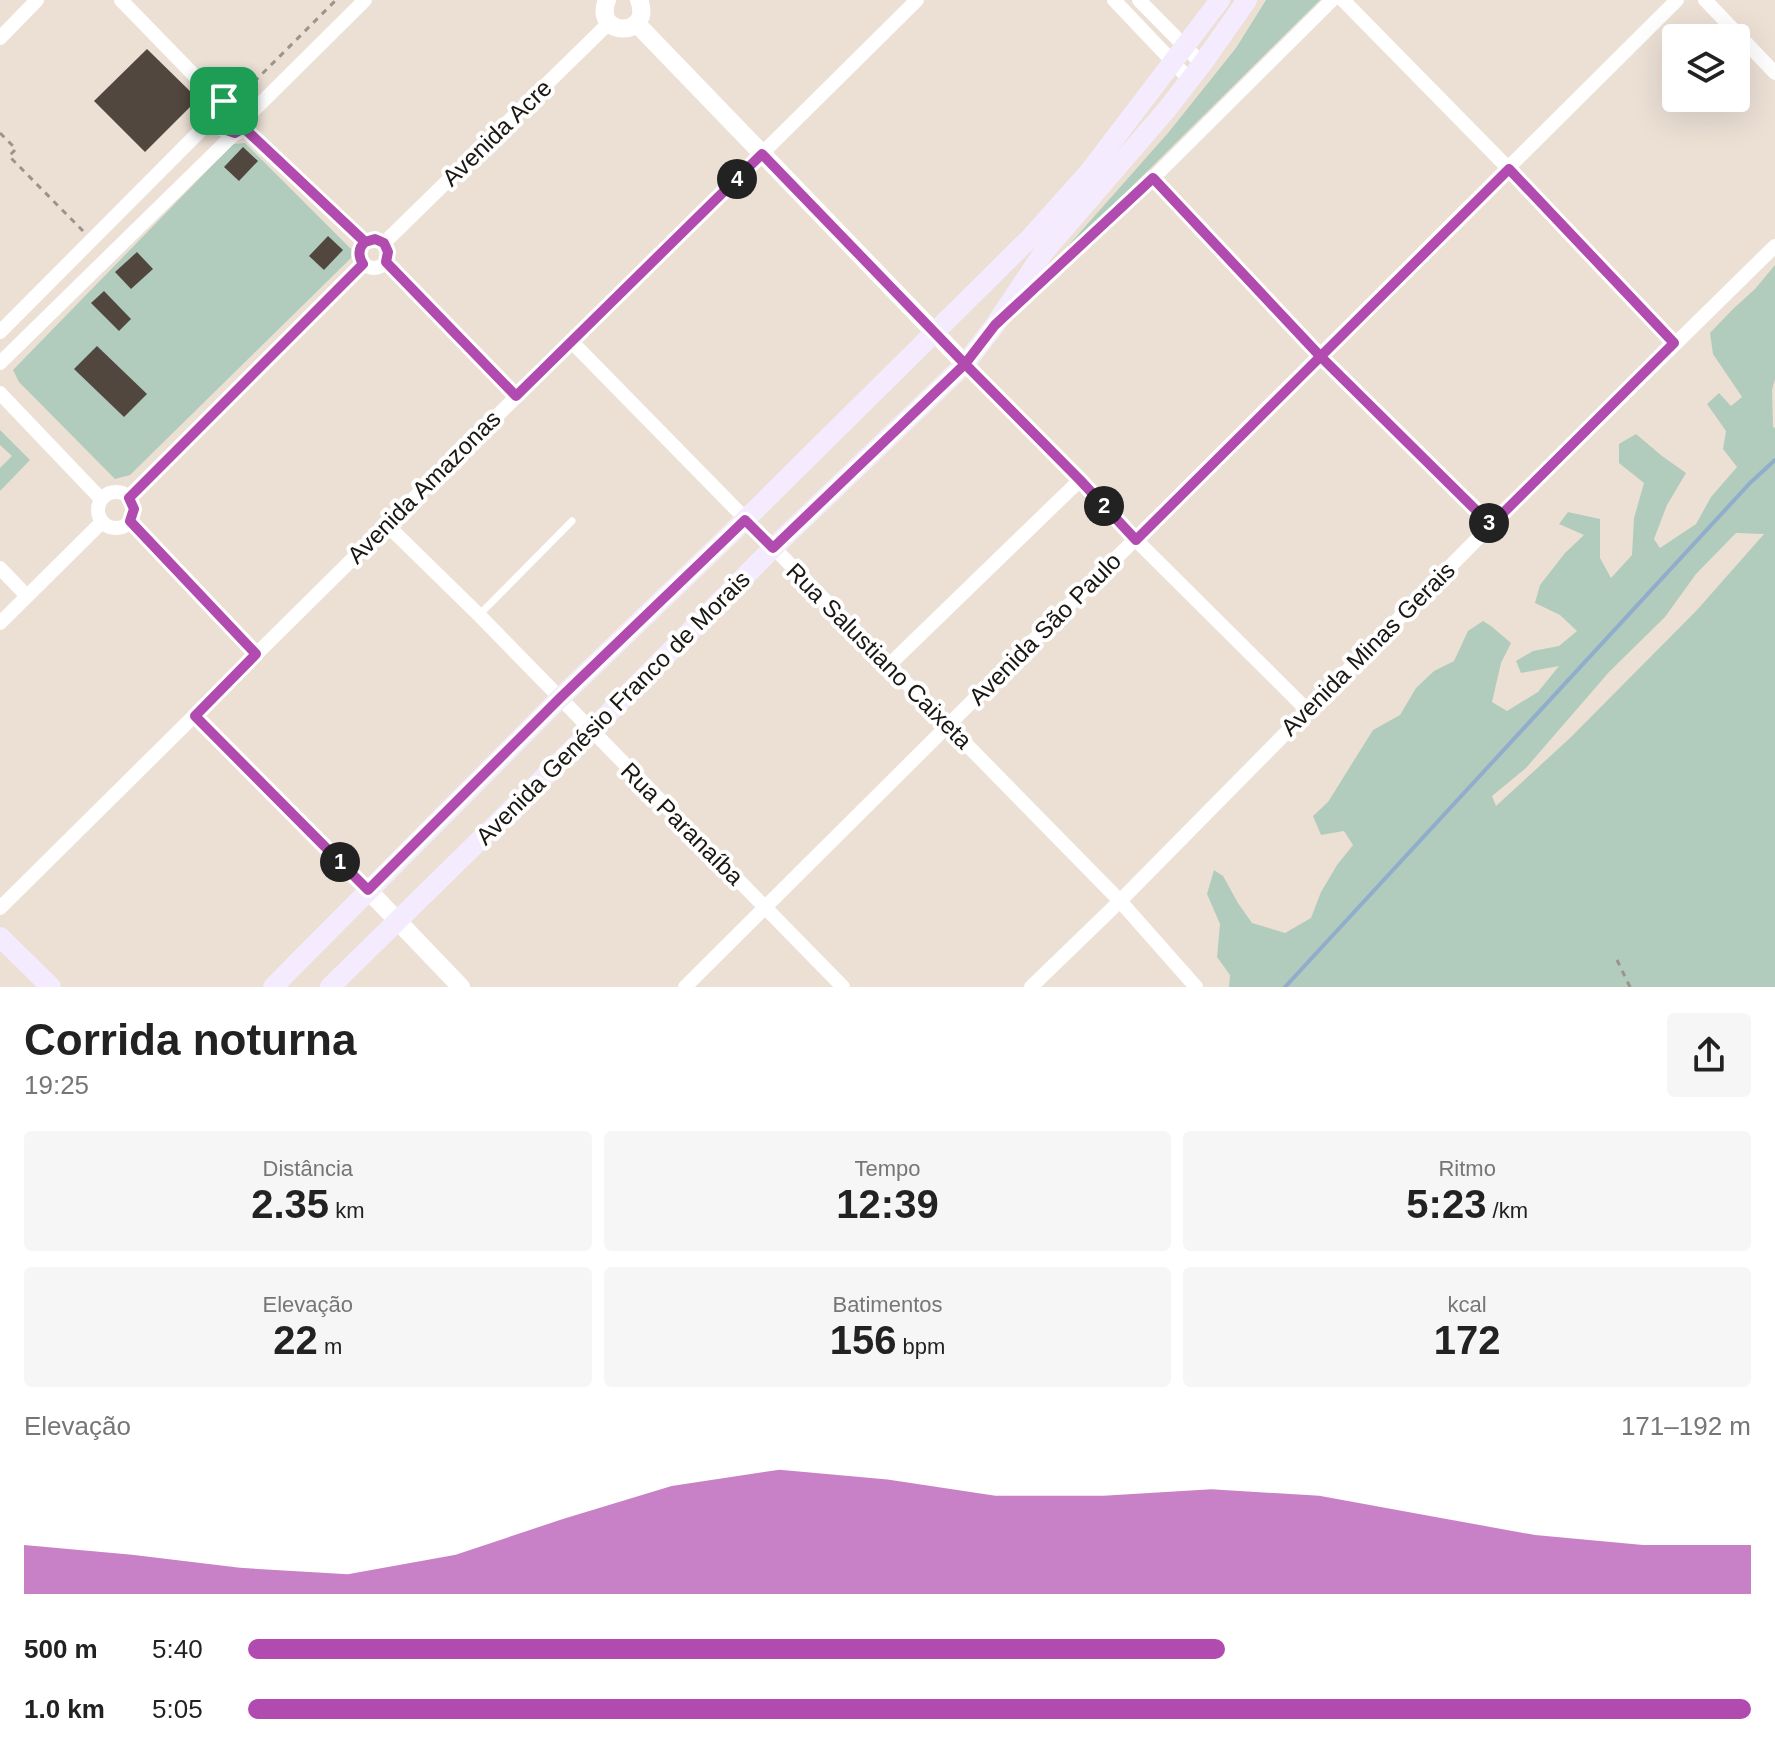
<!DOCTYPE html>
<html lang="pt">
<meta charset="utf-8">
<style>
:root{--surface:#fff;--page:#f6f6f6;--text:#222;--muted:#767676;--accent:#b24baf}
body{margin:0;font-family:Helvetica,sans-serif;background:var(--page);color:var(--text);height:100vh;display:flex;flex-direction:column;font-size:30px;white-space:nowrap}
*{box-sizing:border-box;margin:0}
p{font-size:26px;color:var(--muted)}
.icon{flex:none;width:44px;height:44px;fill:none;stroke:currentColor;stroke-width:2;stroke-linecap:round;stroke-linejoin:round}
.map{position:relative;height:987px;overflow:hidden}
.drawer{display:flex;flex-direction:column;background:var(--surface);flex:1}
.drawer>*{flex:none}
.fabs{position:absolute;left:1662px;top:24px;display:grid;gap:16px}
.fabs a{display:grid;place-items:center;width:88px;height:88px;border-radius:8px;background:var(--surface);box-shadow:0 8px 32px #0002;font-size:40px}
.pin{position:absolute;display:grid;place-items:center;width:68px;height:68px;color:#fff;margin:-34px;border-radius:16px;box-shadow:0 4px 12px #0006}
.km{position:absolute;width:40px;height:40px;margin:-20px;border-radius:50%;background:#222;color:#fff;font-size:22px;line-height:40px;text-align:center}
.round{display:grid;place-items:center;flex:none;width:84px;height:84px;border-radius:8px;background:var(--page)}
.headline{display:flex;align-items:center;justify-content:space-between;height:136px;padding:0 24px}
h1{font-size:44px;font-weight:700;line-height:60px}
.figures{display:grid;grid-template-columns:repeat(3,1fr);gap:12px;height:136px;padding:8px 24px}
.figures div{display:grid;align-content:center;border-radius:8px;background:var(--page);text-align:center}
.figures b{font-size:40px;font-weight:700}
.figures small{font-size:22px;font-weight:400}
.figures p{font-size:22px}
.chart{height:224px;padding:16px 24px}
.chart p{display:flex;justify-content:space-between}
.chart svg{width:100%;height:144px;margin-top:8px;fill:var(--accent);opacity:.7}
ul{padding:0 24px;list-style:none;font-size:26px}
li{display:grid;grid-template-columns:128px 96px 1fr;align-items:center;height:60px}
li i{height:20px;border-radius:10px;background:var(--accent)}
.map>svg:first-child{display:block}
</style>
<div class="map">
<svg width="1775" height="987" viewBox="0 0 1775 987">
<rect width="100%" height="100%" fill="#ece0d5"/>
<g fill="#b1ccbc" fill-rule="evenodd">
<polygon points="1266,0 1320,0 1070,248 1068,246 1168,133 1236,48"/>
<polygon points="245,143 351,249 351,258 130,475 115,479 19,382 13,370 233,144"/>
<path d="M1775 265V379L1772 390 1773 427 1775 428V987H1229L1230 975 1217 957 1220 924 1207 894 1214 870 1223 876 1238 903 1252 923 1285 933 1311 918 1321 892 1337 865 1353 845 1344 831 1321 835 1313 816 1328 802 1373 730 1400 715 1416 688 1434 671 1454 661 1468 631 1483 621 1491 626 1511 643 1501 663 1492 702 1507 711 1538 692 1559 666 1521 673 1516 661 1533 651 1559 646 1577 631 1560 615 1535 603 1540 585 1565 553 1584 535 1559 524 1568 512 1600 519V558L1611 578 1632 555 1634 518 1644 483 1619 463V444L1636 434 1662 456 1686 473 1667 505 1654 539 1660 548 1696 524 1711 497 1737 467 1723 449 1726 431 1707 404 1719 393 1731 406 1742 397 1713 354 1710 333 1733 309 1755 289ZM1736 533 1764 534 1697 610 1570 738 1496 806 1492 796 1526 768 1609 672 1665 617 1696 574Z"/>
<polygon points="0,430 30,460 0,491 0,468 12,456 0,445"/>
</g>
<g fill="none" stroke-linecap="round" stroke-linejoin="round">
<polyline stroke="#92adcc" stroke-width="4" points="1285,987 1750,483 1775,460"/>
</g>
<g fill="#51473e">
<polygon points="147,49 198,99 145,152 94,101"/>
<polygon points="243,147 258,161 239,181 224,167"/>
<polygon points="328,236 343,250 324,270 309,256"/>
<polygon points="137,252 153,269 131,289 115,272"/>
<polygon points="104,291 131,319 119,331 91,303"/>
<polygon points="97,346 147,394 124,417 74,369"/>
</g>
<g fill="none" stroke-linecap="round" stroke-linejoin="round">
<g stroke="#9c938b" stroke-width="3" stroke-dasharray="6 6" stroke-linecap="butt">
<polyline points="237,99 336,0"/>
<polyline points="0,133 16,149 9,156 83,231"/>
<polyline points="1617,960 1630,987"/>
</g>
<polyline stroke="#fff" stroke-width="7" points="479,615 572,521"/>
<g stroke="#fff" stroke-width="14">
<polyline points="121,0 221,103"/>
<polyline points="1114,0 1190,80"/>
<polyline points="1139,0 1202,64"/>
<polyline points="1343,0 1509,169 1674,343"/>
<polyline points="1705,0 1775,73"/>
<polyline points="0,38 37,0"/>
<circle cx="233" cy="115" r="17"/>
<polyline points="250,114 365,0"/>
<polyline points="244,128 365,242"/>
<polyline points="1153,178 1320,356 1491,525"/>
<circle cx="374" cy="254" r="14"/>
<polyline points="384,243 609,23"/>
<polyline points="386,262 516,396"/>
<polyline points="1013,309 1153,178 1332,0"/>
<polyline points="0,332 216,115"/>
<polyline points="572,342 1120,901 1196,987"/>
<polyline points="0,363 235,133"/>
<polyline points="965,364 1080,480 1136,540 1307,710"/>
<polyline points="0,393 101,499"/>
<circle cx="116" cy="510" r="18"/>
<polyline points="129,498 363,264"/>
<polyline points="130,521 256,654"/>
<polyline points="387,525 479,615 843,987"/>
<polyline points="0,568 27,596"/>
<polyline points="0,623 102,522"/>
<polyline points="889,665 1080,480"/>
<polyline points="195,716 368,890"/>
<polyline points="0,908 917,0"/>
<polyline points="685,987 1677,0"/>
<polyline points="1031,987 1120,901 1491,525 1775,246"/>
</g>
<g stroke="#fff" stroke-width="18">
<path d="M607 0C592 38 654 38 639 0"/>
<polyline points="637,24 965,364"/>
<polyline points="368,890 461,987"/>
</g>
<g stroke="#f4ecfe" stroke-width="20">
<polyline points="0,937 51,987"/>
<polyline points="273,987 560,698 745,520 1031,237 1089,172 1220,0"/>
<polyline points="330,987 591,731 773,548 965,364 995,325 1043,253 1168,108 1202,64 1247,0"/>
</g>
</g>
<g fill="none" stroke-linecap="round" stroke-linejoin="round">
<g stroke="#fff" stroke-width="16">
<path id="route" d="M224 101 237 99C250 104 254 117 244 128L365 242C358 248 358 256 363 264L129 498 134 509 130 521 256 654 195 716 368 890 560 698 745 520 773 548 965 364 1080 480 1136 540C1260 417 1384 293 1509 169L1674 343 1491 525 1320 356 1153 178 995 325 965 364 762 154 516 396 386 262 388 252 384 243 375 239 365 242 244 128 235 133 221 128C214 119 215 108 224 101"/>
</g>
<use href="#route" stroke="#b24baf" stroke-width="10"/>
</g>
<g text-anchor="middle" stroke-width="8" stroke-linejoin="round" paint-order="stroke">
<g font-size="24" fill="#1a1612" stroke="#fff">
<text transform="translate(497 133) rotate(-44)" y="8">Avenida Acre</text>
<text transform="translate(424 487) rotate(-45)" y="8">Avenida Amazonas</text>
<text transform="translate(1045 629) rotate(-45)" y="8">Avenida São Paulo</text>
<text transform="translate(1368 649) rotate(-45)" y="8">Avenida Minas Gerais</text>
<text transform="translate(879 656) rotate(45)" y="8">Rua Salustiano Caixeta</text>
<text transform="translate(613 708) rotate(-45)" y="8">Avenida Genésio Franco de Morais</text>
<text transform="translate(682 824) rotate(45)" y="8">Rua Paranaíba</text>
</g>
</g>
</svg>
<div class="fabs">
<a><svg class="icon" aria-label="layers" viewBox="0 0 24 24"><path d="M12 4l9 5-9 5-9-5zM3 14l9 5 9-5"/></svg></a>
</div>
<div class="pin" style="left:224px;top:101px;background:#1e9e55"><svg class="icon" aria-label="arrive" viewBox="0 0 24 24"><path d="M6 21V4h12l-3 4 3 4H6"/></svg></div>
<b class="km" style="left:340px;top:862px">1</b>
<b class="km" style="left:1104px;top:506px">2</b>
<b class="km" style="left:1489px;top:523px">3</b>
<b class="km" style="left:737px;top:179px">4</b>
</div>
<section class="drawer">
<div class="headline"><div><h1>Corrida noturna</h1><p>19:25</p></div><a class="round"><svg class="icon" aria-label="share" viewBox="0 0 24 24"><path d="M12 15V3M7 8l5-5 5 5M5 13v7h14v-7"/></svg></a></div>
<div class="figures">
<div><p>Distância</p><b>2.35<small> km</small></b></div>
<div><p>Tempo</p><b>12:39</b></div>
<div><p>Ritmo</p><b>5:23<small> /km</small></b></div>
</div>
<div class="figures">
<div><p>Elevação</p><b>22<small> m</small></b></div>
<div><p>Batimentos</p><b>156<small> bpm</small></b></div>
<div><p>kcal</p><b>172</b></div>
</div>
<div class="chart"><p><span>Elevação</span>171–192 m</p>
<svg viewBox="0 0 160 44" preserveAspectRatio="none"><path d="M0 44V29L10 32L20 36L30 38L40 32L50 21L60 11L70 6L80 9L90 14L100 14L110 12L120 14L130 20L140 26L150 29L160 29V44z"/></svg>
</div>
<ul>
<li><b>500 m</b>5:40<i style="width:65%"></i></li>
<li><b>1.0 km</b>5:05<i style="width:100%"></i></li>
</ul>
</section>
